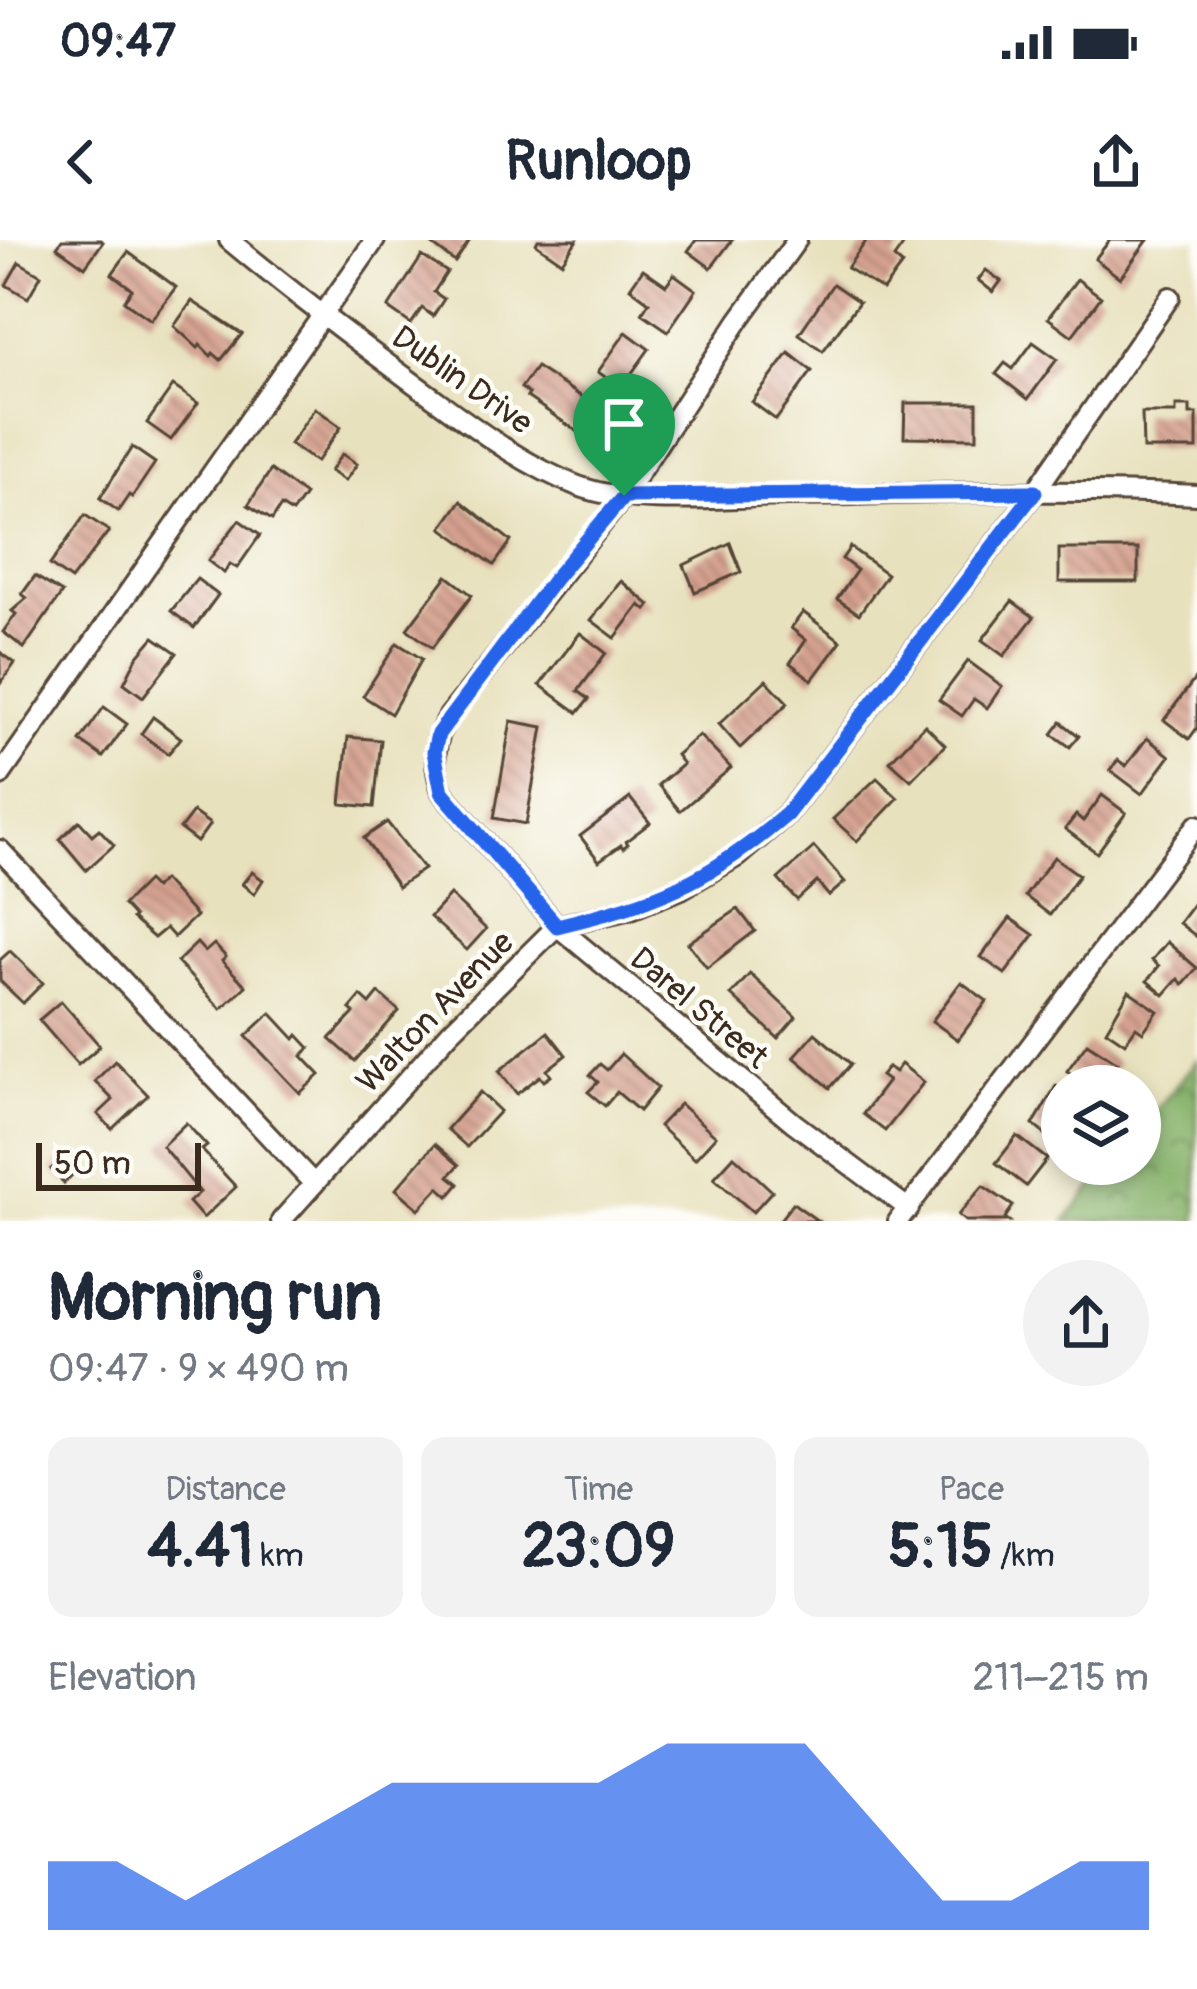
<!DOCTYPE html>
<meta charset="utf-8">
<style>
:root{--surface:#fff;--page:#f2f2f3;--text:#1f2937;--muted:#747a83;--accent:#2563eb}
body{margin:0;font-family:Pangolin,sans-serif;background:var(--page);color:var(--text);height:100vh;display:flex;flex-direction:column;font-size:45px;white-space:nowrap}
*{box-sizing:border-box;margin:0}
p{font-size:39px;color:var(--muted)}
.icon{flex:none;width:66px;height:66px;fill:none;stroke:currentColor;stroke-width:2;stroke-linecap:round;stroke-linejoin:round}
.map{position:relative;height:981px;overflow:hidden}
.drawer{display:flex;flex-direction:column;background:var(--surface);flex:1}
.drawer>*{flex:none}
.tools{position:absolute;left:1041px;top:825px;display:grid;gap:24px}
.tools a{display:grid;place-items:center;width:120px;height:120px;border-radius:50%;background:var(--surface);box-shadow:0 6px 18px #0003;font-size:60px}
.scale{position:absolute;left:36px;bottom:30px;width:165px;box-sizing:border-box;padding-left:12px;border:6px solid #3b2a1e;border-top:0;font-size:33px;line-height:42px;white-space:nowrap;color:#3b2a1e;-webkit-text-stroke:9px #fdfcf7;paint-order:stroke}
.pin{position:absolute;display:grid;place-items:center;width:102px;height:102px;color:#fff;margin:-123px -51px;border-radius:50% 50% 50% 0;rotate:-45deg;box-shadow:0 0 12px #0007}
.pin .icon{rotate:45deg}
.round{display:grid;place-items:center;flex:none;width:126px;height:126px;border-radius:63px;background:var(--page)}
.headline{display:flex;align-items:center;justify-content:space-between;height:204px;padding:0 48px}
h1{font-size:66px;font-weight:800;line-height:90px}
.stats{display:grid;grid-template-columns:repeat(3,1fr);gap:18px;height:204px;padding:12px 48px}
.stats div{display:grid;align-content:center;border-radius:24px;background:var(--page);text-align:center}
.stats b{font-size:60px;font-weight:800}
.stats small{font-size:33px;font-weight:400}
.stats p{font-size:33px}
.chart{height:336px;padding:24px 48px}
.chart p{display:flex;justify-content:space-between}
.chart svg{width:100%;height:216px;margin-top:12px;fill:var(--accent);opacity:.7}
.status{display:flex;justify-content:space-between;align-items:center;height:84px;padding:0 60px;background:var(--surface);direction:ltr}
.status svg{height:33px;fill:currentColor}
header{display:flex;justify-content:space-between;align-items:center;height:156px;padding:0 48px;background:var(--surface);font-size:54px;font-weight:800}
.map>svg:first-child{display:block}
</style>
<div class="status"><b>09:47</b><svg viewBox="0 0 49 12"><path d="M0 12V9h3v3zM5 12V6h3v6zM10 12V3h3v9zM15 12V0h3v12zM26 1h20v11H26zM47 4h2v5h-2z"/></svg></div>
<header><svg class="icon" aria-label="back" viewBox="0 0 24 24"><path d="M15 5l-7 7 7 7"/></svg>Runloop<svg class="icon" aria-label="share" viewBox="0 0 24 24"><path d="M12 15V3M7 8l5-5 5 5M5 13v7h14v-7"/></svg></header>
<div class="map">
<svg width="1197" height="981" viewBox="0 0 1197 981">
<defs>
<pattern id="forest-crowns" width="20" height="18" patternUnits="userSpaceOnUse" patternTransform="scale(3)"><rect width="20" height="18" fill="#86b26b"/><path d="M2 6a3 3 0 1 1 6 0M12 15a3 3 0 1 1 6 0" fill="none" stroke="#6f9157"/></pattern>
<pattern id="building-back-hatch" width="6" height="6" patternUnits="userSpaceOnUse" patternTransform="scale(3)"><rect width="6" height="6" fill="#d5a190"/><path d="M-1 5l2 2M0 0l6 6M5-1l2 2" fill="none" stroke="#ae8375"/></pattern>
</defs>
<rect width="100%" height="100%" fill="#fdfcf7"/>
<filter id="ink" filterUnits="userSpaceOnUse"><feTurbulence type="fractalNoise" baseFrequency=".00833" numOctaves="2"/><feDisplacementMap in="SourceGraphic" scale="24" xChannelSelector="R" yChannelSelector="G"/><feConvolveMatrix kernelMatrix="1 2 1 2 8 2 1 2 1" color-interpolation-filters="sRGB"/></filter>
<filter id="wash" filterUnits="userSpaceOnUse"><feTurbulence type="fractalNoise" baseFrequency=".004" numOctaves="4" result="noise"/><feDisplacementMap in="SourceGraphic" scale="48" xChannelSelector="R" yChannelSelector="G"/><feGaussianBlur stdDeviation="2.7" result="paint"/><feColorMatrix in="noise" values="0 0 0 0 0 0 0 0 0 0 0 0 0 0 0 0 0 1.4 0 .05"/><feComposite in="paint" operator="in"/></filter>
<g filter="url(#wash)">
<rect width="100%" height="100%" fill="#e8e1be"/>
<polygon fill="url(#forest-crowns)" stroke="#606e44" stroke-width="3" points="1197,820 1197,981 1065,981 1112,924 1140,924 1140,890"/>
<g id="blocks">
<g fill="url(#building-back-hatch)">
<polygon points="62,0 100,0 103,2 85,27 57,7"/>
<polygon points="434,0 470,0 455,22 431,4"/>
<polygon points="538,0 577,0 562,22 536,4"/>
<polygon points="696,0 732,0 711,28 688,11"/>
<polygon points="867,0 898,0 904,4 894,18 902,25 883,50 847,28"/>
<polygon points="1110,0 1148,0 1120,38 1095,19"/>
<polygon points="128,12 176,47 151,80 124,61 132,49 112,34"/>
<polygon points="422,16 447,32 434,52 444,59 433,76 422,68 411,84 388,68"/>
<polygon points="19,22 41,35 28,58 6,45"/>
<polygon points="643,29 666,45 674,34 696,50 668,91 642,73 649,62 630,48"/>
<polygon points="986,30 1001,41 993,52 978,40"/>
<polygon points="1077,39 1101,57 1072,96 1048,78"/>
<polygon points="833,44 859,62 823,111 799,94"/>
<polygon points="192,61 242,94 221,120 213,113 211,116 200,105 198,108 174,86"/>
<polygon points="626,92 649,109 621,148 598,132"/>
<polygon points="1033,102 1057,119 1028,159 996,134 1005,123 1013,129"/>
<polygon points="789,113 812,131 776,180 752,162"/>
<polygon points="536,127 599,168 581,194 527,157 529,154 521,148"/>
<polygon points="173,146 198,163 171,200 147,183"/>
<polygon points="905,163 977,163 977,198 904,197"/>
<polygon points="1176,166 1190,166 1190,174 1197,174 1197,209 1143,209 1142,173 1176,173"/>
<polygon points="315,168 341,187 316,222 290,204"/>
<polygon points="132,207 155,223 132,257 129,255 118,271 100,258"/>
<polygon points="342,214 357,224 345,241 330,231"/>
<polygon points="271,230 305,255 292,273 281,266 272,280 248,265"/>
<polygon points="461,261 511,301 494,325 442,288"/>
<polygon points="85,275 109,291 71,340 50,325"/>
<polygon points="239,280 260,295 237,328 230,324 224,333 208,321"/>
<polygon points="730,303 741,332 695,352 684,325"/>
<polygon points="850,307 887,334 859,374 837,359 857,330 842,319"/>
<rect x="1059" y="309" width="79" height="33"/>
<polygon points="35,336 62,353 24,408 3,392 16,374 12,371 27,358 22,354"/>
<polygon points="447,336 472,355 432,408 407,389"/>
<polygon points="197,339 218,355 194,388 171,371"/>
<polygon points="621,341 650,365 646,370 640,365 615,398 591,380"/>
<polygon points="1012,361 1034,377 1004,416 982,400"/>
<polygon points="803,372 841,401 812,440 790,423 806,400 791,388"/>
<polygon points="580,393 606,413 578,451 589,459 578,473 540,445"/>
<polygon points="154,397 177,413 143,457 124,443 137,417"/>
<polygon points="397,403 422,419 391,474 363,456"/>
<polygon points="0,412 15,423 0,444"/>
<polygon points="968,421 1002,446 987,468 974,459 962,476 939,460"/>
<polygon points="1197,436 1197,488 1189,499 1164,480"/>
<polygon points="766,440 788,463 740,508 719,484"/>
<polygon points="104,467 127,484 103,517 80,501"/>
<polygon points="153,477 181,498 168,514 141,494"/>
<polygon points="511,481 543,487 526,584 494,578"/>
<polygon points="1061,482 1079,496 1070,507 1052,494"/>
<polygon points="925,485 945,505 911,540 890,521"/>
<polygon points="699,495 731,528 680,571 658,545 683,524 676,515"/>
<polygon points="348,497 381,500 374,567 341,564"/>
<polygon points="1147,498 1170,516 1142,554 1110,530 1118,520 1126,526"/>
<polygon points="877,538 898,558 857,601 833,579"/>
<polygon points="1102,555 1126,573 1097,613 1065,589 1076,575 1083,581"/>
<polygon points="630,558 650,583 626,601 628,604 623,608 621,605 599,621 580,596"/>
<polygon points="193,572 210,584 197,602 180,589"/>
<polygon points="79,581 92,595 99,589 114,605 86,630 60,599"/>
<polygon points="387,582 424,629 398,647 364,598"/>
<polygon points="814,607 845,642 829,656 817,642 797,660 778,639"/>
<polygon points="1054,617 1079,635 1050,675 1025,656"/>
<polygon points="252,632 263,640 254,654 242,644"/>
<polygon points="163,640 196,676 174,697 166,688 154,698 132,679 134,677 123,665 147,641 154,648"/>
<polygon points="450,655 486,689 467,710 430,677"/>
<polygon points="1197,659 1197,697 1179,683"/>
<polygon points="738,669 755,691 707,728 688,703"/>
<polygon points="1010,678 1034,695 1005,734 981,717"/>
<polygon points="1167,702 1197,728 1183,744 1178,739 1164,755 1147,741 1159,726 1152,720"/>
<polygon points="197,703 205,712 214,704 226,717 222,721 246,746 221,769 177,722"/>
<polygon points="10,711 43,743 23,763 0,741 0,720"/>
<polygon points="750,734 796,777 778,798 731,755"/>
<polygon points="961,742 987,761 958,800 932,781"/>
<polygon points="1129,751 1158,771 1143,792 1136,787 1125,803 1106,790"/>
<polygon points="379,753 399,771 355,821 330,799 354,773 350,769 361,756 370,764"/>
<polygon points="61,761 100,806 78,825 39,780"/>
<polygon points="271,773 295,799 298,795 310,808 302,816 320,835 300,853 246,796"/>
<polygon points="548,792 566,815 547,830 551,836 544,841 540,836 517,854 499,831"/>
<polygon points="815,793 851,824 830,848 794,817"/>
<polygon points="1087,803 1118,823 1102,846 1088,846 1067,831"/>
<polygon points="621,814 658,848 639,871 617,852 605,866 588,852 598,842 590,835 600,824 607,830"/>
<polygon points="115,821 148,855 112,889 98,874 113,860 95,841"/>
<polygon points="901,824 924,842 885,891 863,874 888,841 881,836 888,827 895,832"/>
<polygon points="1056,846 1062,850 1062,884 1051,899 1033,885"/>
<polygon points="480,852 500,871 467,907 447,889"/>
<polygon points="680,864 716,896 695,919 659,886"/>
<polygon points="186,883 207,906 202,910 236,947 203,978 189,962 200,952 162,906"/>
<polygon points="1017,896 1047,919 1026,946 996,923"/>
<polygon points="435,904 459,925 449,936 459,944 449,956 439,947 419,969 396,949"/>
<polygon points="734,916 772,951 753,972 714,938"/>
<polygon points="59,923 65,929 70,925 76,931 64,943 51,929"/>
<polygon points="983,946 1013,966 1005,978 1009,981 965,981 958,975"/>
<polygon points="793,963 818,981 779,981"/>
</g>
</g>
</g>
<g filter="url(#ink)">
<use href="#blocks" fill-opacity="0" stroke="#554536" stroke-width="3"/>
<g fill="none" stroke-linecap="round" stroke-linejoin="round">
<g stroke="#554536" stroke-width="24">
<g id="street">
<path d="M229 0C290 51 352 98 416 145 466 181 519 224 578 246 637 268 724 257 787 256 923 254 1061 248 1197 255"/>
<path d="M797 0 739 80 624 256 449 476C432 502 433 522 442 552L557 686 794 883 909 969"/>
<polyline points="0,536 375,0"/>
<polyline points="0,610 314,944"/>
<polyline points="281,981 450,792 557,686 631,669 681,649 738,616 787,574 1035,252 1170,57"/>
<polyline points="898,981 1197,585"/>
</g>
</g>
<use href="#street" stroke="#fff" stroke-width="18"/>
</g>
</g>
<g fill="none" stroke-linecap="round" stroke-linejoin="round" filter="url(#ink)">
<g stroke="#fff" stroke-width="24">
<path id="route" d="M1035 252 787 574C708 642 658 662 557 686L442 552 434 512 438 494 555 338 624 256Z"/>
</g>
<use href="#route" stroke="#2563eb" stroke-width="15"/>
</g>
<g text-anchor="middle" stroke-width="9" stroke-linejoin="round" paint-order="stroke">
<g font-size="33" fill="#3b2a1e" stroke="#fdfcf7">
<text transform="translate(463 139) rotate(35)" y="12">Dublin Drive</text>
<text transform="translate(700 767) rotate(40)" y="12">Darel Street</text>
<text transform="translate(434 771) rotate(-46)" y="12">Walton Avenue</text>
</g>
</g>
</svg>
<div class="tools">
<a><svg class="icon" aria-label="layers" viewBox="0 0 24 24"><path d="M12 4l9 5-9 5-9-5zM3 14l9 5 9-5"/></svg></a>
</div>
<div class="scale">50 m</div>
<div class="pin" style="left:624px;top:256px;background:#1e9e55"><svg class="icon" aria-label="arrive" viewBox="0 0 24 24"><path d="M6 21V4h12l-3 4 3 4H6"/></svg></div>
</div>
<section class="drawer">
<div class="headline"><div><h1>Morning run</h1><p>09:47 · 9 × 490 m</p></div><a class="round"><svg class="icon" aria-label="share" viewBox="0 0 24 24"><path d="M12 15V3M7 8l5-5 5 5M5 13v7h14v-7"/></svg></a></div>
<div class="stats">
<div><p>Distance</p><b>4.41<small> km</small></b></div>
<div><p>Time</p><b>23:09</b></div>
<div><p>Pace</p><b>5:15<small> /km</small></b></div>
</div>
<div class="chart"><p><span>Elevation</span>211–215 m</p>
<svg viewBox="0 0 160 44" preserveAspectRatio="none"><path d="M0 44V30L10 30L20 38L30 30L40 22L50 14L60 14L70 14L80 14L90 6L100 6L110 6L120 22L130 38L140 38L150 30L160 30V44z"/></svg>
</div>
</section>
